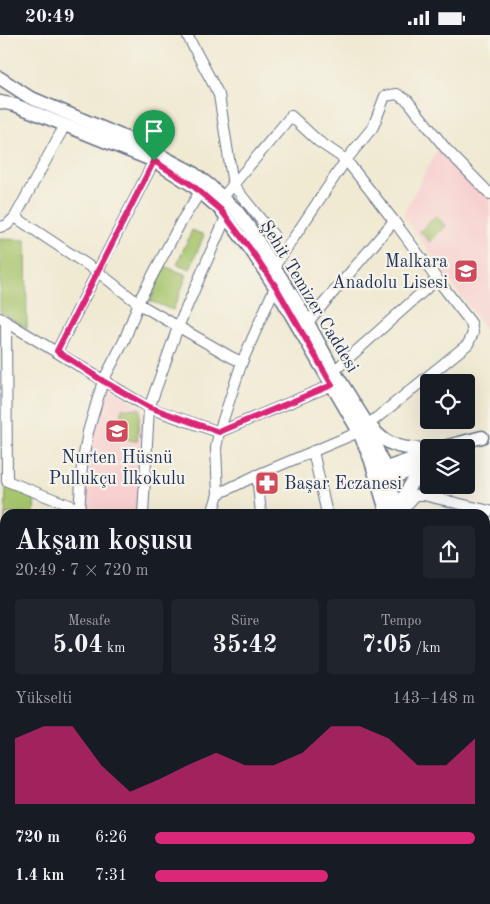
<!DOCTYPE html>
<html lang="tr">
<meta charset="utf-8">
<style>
:root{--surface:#171b24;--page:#20242c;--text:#f1f3f6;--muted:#9ea1a6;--accent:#db2777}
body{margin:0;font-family:"Old Standard TT",serif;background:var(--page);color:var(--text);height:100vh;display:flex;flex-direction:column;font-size:19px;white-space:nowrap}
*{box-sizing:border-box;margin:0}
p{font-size:16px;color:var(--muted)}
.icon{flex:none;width:28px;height:28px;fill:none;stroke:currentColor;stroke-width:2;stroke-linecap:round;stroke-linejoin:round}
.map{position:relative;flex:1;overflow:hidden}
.details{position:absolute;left:0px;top:474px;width:490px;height:396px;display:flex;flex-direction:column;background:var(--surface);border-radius:15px 15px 0 0;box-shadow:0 5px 20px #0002}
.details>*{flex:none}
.controls{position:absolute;left:420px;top:339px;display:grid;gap:10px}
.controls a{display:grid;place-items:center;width:55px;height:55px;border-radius:5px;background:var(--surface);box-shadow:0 5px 20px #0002;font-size:25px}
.pin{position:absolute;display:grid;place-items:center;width:42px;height:42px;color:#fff;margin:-51px -21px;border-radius:50% 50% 50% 0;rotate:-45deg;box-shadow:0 0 5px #0007}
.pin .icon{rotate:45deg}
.round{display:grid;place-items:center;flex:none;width:52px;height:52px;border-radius:5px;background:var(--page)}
.summary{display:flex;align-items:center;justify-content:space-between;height:85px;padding:0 15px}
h1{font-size:28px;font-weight:700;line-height:38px}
.metrics{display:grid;grid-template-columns:repeat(3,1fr);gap:8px;height:85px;padding:5px 15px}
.metrics div{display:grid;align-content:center;border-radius:5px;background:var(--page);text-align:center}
.metrics b{font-size:25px;font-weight:700}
.metrics small{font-size:14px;font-weight:400}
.metrics p{font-size:14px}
.chart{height:140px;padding:10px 15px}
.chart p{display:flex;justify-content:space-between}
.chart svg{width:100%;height:90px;margin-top:5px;fill:var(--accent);opacity:.7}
ul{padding:0 15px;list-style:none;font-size:16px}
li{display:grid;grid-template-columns:80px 60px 1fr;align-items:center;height:38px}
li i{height:12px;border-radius:6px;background:var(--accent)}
.status{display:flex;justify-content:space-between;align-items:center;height:35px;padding:0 25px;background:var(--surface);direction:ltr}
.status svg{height:14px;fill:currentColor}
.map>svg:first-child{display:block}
</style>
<div class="status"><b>20:49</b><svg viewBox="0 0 49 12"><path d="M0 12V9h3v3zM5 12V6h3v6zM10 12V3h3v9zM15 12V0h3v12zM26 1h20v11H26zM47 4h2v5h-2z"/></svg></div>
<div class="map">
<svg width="490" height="869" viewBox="0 0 490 869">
<rect width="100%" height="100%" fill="#f7f3e8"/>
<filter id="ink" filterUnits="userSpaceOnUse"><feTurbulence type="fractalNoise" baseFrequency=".02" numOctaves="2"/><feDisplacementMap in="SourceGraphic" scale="10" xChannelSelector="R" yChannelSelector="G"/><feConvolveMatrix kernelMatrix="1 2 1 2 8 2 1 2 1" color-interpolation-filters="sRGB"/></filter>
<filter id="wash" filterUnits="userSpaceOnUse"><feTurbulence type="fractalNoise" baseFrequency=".0096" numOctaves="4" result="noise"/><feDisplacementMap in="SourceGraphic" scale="20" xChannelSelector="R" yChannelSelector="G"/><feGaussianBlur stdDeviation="1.12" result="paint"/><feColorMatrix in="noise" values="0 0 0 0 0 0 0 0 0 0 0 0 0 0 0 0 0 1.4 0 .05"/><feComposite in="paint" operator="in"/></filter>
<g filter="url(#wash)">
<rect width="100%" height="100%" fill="#f0ead3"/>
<g fill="#f7d0cf">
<polygon points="439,111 490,163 490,292 485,295 403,180"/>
<polygon points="107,351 142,371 136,479 91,479 86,476 87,421"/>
</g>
<g fill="#a7c56d" stroke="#617a66">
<polygon points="436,181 446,191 430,207 420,196"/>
<polygon points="192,195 204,200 190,234 177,229"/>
<polygon points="0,204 26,205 27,293 0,277"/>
<polygon points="164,231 187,240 173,275 150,266"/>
<polygon points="122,373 140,374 137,406 120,404"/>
<polygon points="6,450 35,459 34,479 5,479 5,529 4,529"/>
</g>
</g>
<g filter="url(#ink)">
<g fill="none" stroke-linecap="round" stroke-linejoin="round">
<g stroke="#667087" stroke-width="12">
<g id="minor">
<polyline points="187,0 219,60 233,150 223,162"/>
<polyline points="15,182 98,237 139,269 231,322 242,327"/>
<polyline points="0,192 7,190 15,182 65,90"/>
<polyline points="274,201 233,150 291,81 318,106 346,125 373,92 385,61 397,59 408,66 446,114 490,159"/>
<polyline points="274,232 346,125 394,186"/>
<polyline points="0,283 149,373 219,397 332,350"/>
<polyline points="6,287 7,446 79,474"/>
<polyline points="308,287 394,186 439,247"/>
<polyline points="57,316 154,126"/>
<polyline points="334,336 437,244 471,288 473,298 468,309 369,389"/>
<polyline points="313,416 327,479"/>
<polyline points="257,440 261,479"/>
<polyline points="218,459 257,440 359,397"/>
<polyline points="79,479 82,431 88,397 103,346 124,306 141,262 181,187 200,157"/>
<polyline points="143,479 149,373 178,292 226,182"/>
<polyline points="212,479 218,459 216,413 219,397 242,327 275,252"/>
<polyline points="404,479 406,471 416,460 423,460 490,476"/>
<polyline points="0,539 5,542"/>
<polyline points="485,622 490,622"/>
<polyline points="0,652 5,580"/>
<polyline points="0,758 5,763"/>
<polyline points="485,772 490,769"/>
<polyline points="0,856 5,838"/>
<polyline points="104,865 108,869"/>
<polyline points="332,865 333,869"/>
<polyline points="399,865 401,869"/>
<polyline points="59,869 60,865"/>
<polyline points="165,869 167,865"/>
<polyline points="275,869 282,865"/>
<polyline points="436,869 445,865"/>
</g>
</g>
<g stroke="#667087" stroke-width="15">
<g id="major">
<polyline points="0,43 29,62 133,106 192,137 209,150 236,175 249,192 299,271 334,336 366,387 385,434 399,479"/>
<polyline points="0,67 15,70 154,126 192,150 221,175 251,215 275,252 359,397 371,426 387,479"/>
<path d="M373 394C388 413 406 414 429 414"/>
<polyline points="444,412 482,402"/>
<polyline points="382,439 393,443 429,427"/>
<polyline points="381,441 389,432 429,418"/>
<path d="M401 479C401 460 413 444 426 432"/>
<polyline points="485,825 490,842"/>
<polyline points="485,847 490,864"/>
</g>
</g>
<use href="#minor" stroke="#fff" stroke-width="10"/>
<use href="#major" stroke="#fff" stroke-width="12"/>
</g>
</g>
<g fill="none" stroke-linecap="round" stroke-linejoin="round" filter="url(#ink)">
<g stroke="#fff" stroke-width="10">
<polygon id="route" points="154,126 192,150 221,175 251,215 276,252 332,350 219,397 149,372 103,346 57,316"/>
</g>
<use href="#route" stroke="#db2777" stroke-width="6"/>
</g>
<defs>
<g id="school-square" transform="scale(1.25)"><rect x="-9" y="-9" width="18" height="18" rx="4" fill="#d1495b" stroke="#f7f3e8"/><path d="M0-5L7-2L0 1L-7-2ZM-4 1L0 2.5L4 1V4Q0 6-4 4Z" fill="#fff"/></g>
<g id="pharmacy-square" transform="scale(1.25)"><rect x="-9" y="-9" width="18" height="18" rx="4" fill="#d1495b" stroke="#f7f3e8"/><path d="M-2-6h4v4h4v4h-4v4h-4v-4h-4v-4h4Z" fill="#fff"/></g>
</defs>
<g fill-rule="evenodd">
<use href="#school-square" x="466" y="236"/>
<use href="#school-square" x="117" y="396"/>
<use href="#pharmacy-square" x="267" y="448"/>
</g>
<g text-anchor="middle" stroke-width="4.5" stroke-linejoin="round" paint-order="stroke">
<g font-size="18" fill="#1b2f5e" stroke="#f7f3e8" text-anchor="end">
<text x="448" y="232">Malkara<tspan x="448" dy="21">Anadolu Lisesi</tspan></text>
<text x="117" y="428" text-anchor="middle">Nurten Hüsnü<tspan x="117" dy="21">Pullukçu İlkokulu</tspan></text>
<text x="284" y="454" text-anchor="start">Başar Eczanesi</text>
</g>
<g font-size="18" fill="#1b2f5e" stroke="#f7f3e8">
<text transform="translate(310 261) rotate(59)" y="6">Şehit Temizer Caddesi</text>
</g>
</g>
</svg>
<div class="controls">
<a><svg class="icon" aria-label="locate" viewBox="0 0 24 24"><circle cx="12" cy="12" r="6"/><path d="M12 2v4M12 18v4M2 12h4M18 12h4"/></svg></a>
<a><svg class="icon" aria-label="layers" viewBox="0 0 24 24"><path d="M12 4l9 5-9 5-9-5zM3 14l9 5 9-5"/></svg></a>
</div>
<div class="pin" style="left:154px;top:126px;background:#1e9e55"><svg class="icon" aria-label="arrive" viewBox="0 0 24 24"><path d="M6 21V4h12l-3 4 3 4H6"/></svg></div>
<section class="details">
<div class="summary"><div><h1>Akşam koşusu</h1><p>20:49 · 7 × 720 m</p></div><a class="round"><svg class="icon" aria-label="share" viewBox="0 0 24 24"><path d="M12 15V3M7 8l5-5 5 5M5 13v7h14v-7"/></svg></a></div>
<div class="metrics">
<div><p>Mesafe</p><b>5.04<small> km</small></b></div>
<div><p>Süre</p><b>35:42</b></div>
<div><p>Tempo</p><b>7:05<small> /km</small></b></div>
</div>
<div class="chart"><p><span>Yükselti</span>143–148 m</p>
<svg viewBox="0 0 160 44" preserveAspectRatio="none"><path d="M0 44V12L10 6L20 6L30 25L40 38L50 32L60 25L70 19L80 25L90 25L100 19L110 6L120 6L130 12L140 25L150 25L160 12V44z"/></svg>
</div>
<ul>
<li><b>720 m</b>6:26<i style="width:100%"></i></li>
<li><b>1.4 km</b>7:31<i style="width:54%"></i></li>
</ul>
</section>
</div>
